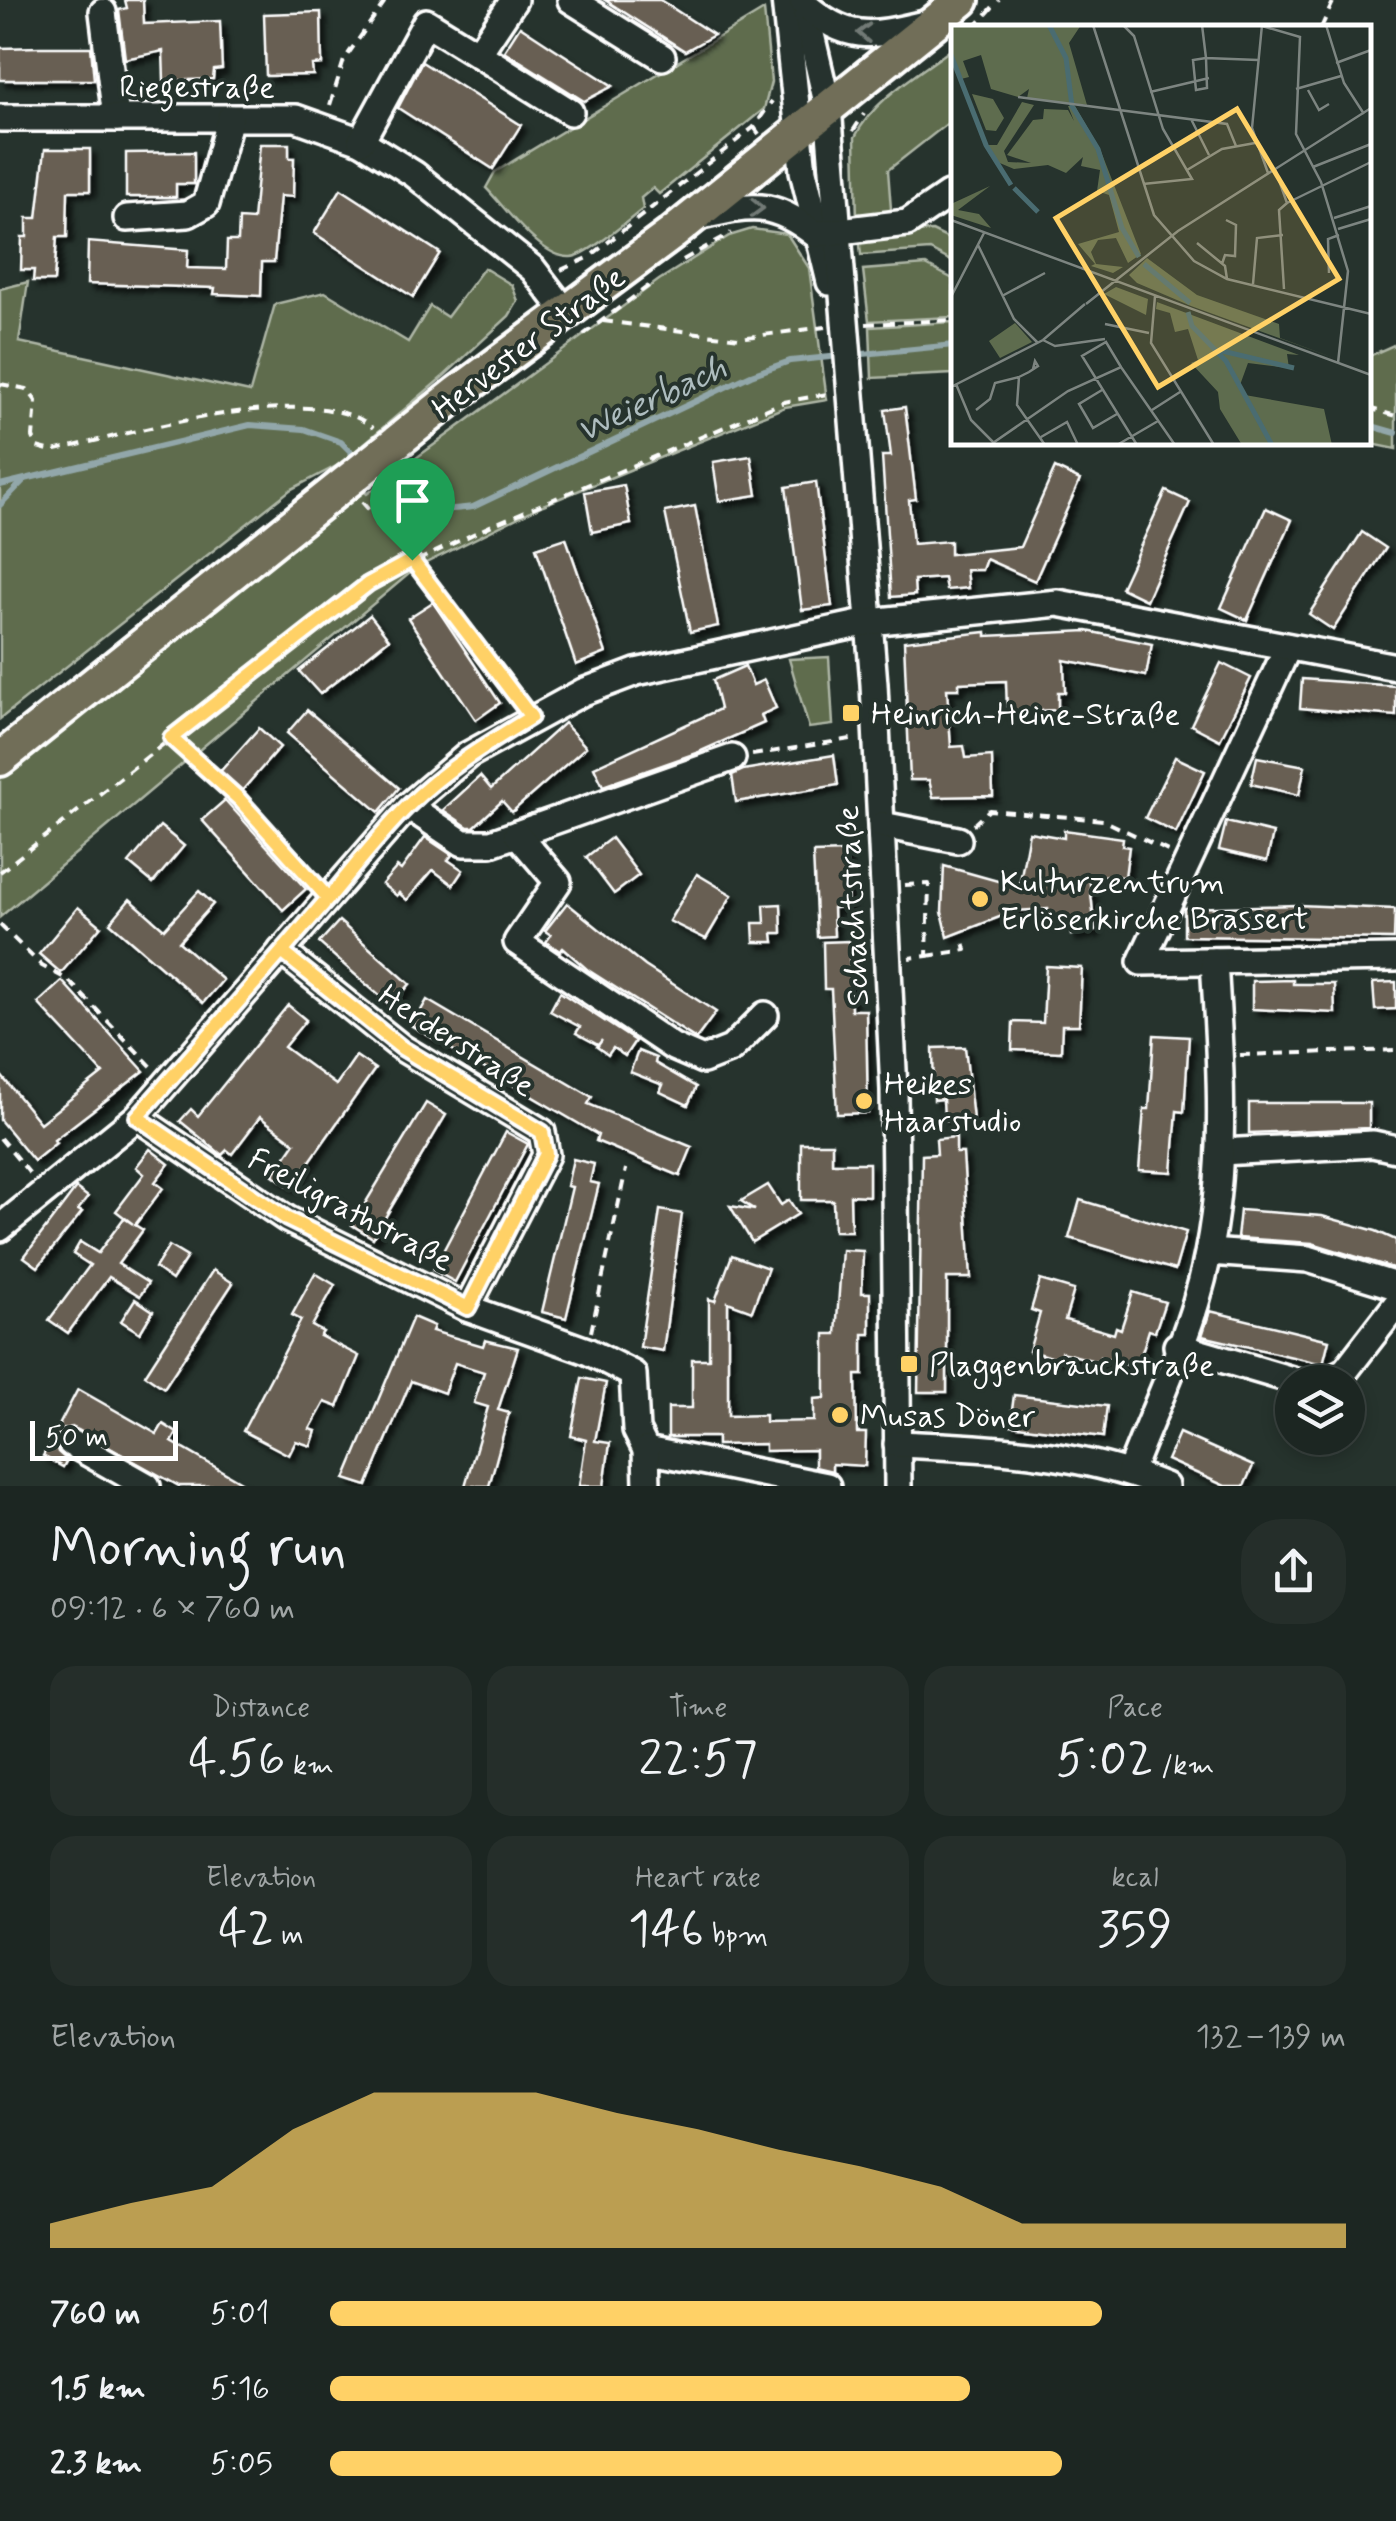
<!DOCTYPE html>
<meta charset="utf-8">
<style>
:root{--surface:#1c2622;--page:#252e2a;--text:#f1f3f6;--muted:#a0a5a5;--line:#3a4340;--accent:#ffd166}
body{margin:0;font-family:Mynerve,sans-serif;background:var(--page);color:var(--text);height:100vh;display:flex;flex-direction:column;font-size:38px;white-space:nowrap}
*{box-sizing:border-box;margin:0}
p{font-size:32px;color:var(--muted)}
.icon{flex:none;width:55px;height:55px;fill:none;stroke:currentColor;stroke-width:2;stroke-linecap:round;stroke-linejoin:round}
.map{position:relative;height:1486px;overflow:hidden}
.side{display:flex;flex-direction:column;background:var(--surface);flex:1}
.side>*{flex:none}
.tools{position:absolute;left:1275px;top:1365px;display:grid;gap:20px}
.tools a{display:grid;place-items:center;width:90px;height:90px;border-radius:50%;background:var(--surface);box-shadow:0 5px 15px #0003,0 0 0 2px var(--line);font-size:50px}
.scale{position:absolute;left:30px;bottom:25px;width:148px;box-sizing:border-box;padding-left:10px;border:5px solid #fff;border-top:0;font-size:28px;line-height:35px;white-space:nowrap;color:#fff;-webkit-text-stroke:8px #26332d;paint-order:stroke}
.pin{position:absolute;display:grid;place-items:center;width:85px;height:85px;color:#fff;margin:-102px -42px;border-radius:50% 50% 50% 0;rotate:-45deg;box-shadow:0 0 10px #0007}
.pin .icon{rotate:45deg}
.round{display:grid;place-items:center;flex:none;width:105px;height:105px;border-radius:40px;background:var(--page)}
.headline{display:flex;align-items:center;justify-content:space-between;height:170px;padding:0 50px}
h1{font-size:55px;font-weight:600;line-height:75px}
.metrics{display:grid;grid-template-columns:repeat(3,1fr);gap:15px;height:170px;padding:10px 50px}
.metrics div{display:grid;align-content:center;border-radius:25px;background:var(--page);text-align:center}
.metrics b{font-size:50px;font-weight:600}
.metrics small{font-size:28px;font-weight:400}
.metrics p{font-size:28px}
.chart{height:280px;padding:20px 50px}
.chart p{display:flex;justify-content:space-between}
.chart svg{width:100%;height:180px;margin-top:10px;fill:var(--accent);opacity:.7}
ul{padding:0 50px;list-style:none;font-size:32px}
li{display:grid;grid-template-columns:160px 120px 1fr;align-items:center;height:75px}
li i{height:25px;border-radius:12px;background:var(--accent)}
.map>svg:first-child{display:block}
</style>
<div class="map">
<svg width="1396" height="1486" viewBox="0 0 1396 1486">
<defs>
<filter id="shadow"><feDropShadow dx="5.5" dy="5.5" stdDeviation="2.5" flood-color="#0009"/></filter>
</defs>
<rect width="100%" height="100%" fill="#26332d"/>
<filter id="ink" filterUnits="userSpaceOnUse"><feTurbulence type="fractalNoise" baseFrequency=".01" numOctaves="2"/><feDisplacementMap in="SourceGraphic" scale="20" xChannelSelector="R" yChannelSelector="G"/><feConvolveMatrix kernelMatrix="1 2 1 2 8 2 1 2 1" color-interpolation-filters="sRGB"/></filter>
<g filter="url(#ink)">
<g fill="#5e6c4e" stroke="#aeb6a6" stroke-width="2.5">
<path d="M764 10 771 82 764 109 659 194 653 188 641 198 643 209C628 220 588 256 571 257 541 259 505 207 486 188L495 172Z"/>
<path d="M953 48V119L888 170 891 209 883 219 857 221 855 137C874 98 919 74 953 48Z"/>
<polygon points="752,229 787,234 809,268 827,400 785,407 543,505 416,568 0,917 0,773 361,489 367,494 659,280 729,236"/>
<polygon points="932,231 953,241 953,262 930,250 861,255 859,235"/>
<polygon points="926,265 953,279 953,317 869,321 863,270"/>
<polygon points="484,268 512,285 518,301 509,316 445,375 340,464 290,490 0,719 0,289 28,282 19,342 250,392 275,304 325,292 408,342 430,306 447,317"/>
<polygon points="953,322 953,374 872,378 870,327"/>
<polygon points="1396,344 1396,449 1367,443 1369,356"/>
<polygon points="829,657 833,725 809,728 789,659"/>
</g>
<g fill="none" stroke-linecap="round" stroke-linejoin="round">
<g stroke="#92a7aa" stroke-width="6">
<polyline points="853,355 954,345"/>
<polyline points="1368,425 1396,433"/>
<polyline points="0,485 250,425 304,429 341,442 351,452"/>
<path d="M382 486C411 512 436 512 473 507L751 375 790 361 840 356"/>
<polyline points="0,505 23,481"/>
</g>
</g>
<g fill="#685f52" stroke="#fff" stroke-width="2.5" filter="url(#shadow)">
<polygon points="125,0 143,0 144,24 220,21 222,69 214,70 213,79 164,81 163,51 125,59 119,10 127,8"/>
<polygon points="605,0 660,0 714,35 685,51"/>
<polygon points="321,12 322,64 312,65 313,75 266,76 264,14"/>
<polygon points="520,26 552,47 613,86 584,101 504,51"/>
<polygon points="40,47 91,47 94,80 0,80 0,48"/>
<polygon points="422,62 521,125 493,169 398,108"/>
<polygon points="260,144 289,144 289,158 294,158 293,197 280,196 274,262 262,262 261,296 214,294 215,288 87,284 88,242 188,250 187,268 226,269 227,241 238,241 239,219 253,220"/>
<polygon points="45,149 90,149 90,191 68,191 67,237 57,237 54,281 33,281 34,270 21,270 22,237 27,237 27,218 37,218"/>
<polygon points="194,152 194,184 176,184 176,197 126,197 126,153"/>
<polygon points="341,189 440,253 413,297 314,233"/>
<polygon points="905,407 916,499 909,500 913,544 950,541 950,554 1020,547 1055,468 1080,480 1035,581 986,559 982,570 966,570 968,588 946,590 944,578 914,580 915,595 891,597 882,456 891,456 885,410"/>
<polygon points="751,456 757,495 719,501 713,462"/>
<polygon points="816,482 832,606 802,610 786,487"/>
<polygon points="624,485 631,524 592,532 585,492"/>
<polygon points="1166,491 1190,502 1146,600 1121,588"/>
<polygon points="695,506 718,626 690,632 665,512"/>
<polygon points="1266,508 1292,520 1247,620 1221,608"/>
<polygon points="1362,532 1386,548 1333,630 1309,614"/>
<polygon points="566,538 606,653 576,665 536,548"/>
<polygon points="433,602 500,703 476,720 408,618"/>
<polygon points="370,615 389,639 320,694 299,671"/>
<polygon points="1087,631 1152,644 1146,676 1064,660 1065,692 1058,692 1058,710 1007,712 1006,681 959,683 959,689 947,689 951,747 964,746 966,758 992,756 993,796 933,797 929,780 910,780 904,641 986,632 986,636"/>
<polygon points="1221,663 1251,678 1220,740 1191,725"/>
<polygon points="745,666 753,685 764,680 776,708 761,715 764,723 699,752 603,786 594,767 720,709 713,680"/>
<polygon points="1302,679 1396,686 1396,716 1300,708"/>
<polygon points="307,710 399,788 379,812 287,733"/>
<polygon points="564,723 586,747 512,812 502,801 474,827 468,827 443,810 480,776 491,789"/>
<polygon points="259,728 280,747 240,793 218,774"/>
<polygon points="834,755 838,785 736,802 732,775 743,770"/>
<polygon points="1175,757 1205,771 1176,833 1145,818"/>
<polygon points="1257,757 1305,766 1299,795 1251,784"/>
<polygon points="225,800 306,889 283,910 202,820"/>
<polygon points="1226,822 1273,833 1267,861 1219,850"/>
<polygon points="160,826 184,846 153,883 129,863"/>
<polygon points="1064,830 1123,838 1122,846 1129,847 1125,877 1089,875 1095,931 1071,935 1068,918 1047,917 1048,909 1015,911 948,937 942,912 944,866 1019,887 1029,832 1064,838"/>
<polygon points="425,837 452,855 448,860 463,870 453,885 433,870 407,900 399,893 397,896 382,884 397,867 401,870"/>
<polygon points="611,838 639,875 614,894 586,857"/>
<polygon points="846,852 848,907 833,908 834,936 817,937 813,853"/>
<polygon points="697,874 732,895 706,939 669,921"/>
<polygon points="199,891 213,904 179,942 223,980 203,1003 110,923 130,899 164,929"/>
<polygon points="567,903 645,966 716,1012 696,1039 588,970 563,948 560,951 546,942 551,935 545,931"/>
<polygon points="781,904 782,933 773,933 774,942 754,942 753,923 765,923 764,905"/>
<polygon points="1298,905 1395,909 1394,939 1184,936 1184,908"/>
<polygon points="78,907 101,926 61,973 39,954"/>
<polygon points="339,921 410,984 391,1006 319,943"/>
<polygon points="849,941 851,1010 866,1010 868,1113 837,1114 831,989 824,989 823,942"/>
<polygon points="1046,966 1082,968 1079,1025 1062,1025 1061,1052 1012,1050 1013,1022 1043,1023"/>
<polygon points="1293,980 1293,984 1334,984 1335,1013 1252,1009 1252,981"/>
<polygon points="62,981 144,1071 54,1140 56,1143 34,1161 0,1120 0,1074 40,1123 103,1073 38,1003"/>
<polygon points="1396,982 1396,1009 1375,1010 1373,983"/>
<polygon points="560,992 635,1041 625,1056 613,1048 608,1055 597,1047 602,1040 598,1045 576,1033 580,1027 550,1011"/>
<polygon points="427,1000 592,1097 588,1104 692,1147 680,1176 596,1141 598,1135 412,1026"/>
<polygon points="288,1005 306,1020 284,1047 336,1085 356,1056 375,1069 291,1188 273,1175 295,1143 260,1117 232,1154 227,1150 222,1155 180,1121 191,1109 198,1116"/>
<polygon points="1154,1035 1189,1037 1184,1112 1177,1111 1172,1172 1139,1170 1144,1109 1149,1109"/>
<polygon points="965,1047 973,1119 944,1120 943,1099 934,1100 933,1048"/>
<polygon points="638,1051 656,1058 655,1063 696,1087 688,1105 660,1092 663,1085 630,1072"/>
<polygon points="426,1103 446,1115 373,1238 352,1225"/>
<polygon points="1249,1103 1369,1103 1369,1128 1249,1133"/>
<polygon points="506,1132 528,1144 455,1282 433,1270"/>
<polygon points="956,1137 956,1153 963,1153 971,1278 947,1278 947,1392 918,1392 922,1155 937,1154 936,1139"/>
<polygon points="801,1143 832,1143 832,1163 869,1163 869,1196 850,1195 851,1231 834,1231 833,1200 801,1200"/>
<polygon points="150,1149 169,1164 155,1182 163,1188 135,1225 143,1230 118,1264 148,1283 140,1296 109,1277 68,1333 49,1320 90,1265 73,1254 80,1242 98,1253 124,1218 133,1224 116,1211 144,1174 136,1167"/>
<polygon points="573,1159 594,1164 590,1182 599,1184 566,1318 542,1312 572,1187 567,1186"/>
<polygon points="768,1185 781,1205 789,1200 798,1214 752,1242 730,1206 755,1210 741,1201"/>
<polygon points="76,1188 88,1197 78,1210 82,1212 38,1267 24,1257"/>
<polygon points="1080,1200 1186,1232 1175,1270 1069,1238"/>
<polygon points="660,1210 682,1214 663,1351 640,1347"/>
<polygon points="1240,1210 1322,1216 1376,1231 1396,1240 1396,1269 1312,1243 1237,1238"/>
<polygon points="169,1246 187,1257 172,1280 155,1268"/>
<polygon points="842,1250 863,1251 862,1293 870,1293 870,1334 863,1334 863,1375 856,1375 857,1433 866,1433 865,1466 832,1464 832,1471 815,1467 815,1450 765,1451 765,1444 717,1445 717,1437 668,1437 668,1408 692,1408 692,1359 709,1359 709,1299 715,1301 732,1255 768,1268 752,1311 728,1302 728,1416 765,1415 765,1422 814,1421 814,1399 825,1398 825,1334 836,1334"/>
<polygon points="213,1270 233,1283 164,1388 145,1375"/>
<polygon points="315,1273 335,1285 312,1326 323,1332 320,1336 359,1356 338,1407 325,1402 310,1429 316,1431 311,1446 296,1441 289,1455 243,1431 301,1320 292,1315"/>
<polygon points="1040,1280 1074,1290 1065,1320 1114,1334 1116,1327 1121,1329 1133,1292 1165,1302 1155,1332 1149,1330 1137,1368 1100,1357 1099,1362 1061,1352 1059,1359 1029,1351 1040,1313 1031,1310"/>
<polygon points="135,1299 153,1311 140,1333 121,1321"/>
<polygon points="1210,1311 1329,1340 1323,1364 1202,1336"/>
<polygon points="413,1317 434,1326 432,1331 483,1346 485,1340 518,1348 498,1410 509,1413 489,1486 465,1486 488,1407 474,1403 484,1372 455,1363 444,1393 411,1381 367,1486 345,1479"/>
<polygon points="582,1378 606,1383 595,1441 610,1443 604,1486 579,1486 586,1440 571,1436"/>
<polygon points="78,1389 157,1434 163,1424 171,1429 177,1433 172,1442 248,1486 179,1486 72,1427 62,1430 55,1442 58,1452 67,1460 63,1467 43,1456"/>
<polygon points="1014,1395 1107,1406 1103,1437 1010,1425"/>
<polygon points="1179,1433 1253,1466 1244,1486 1225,1486 1167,1460"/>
</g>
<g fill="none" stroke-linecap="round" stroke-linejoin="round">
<g stroke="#fff" stroke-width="32">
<g id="minor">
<polyline points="571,0 662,57"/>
<polyline points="785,0 803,171 830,282"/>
<polyline points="803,0 828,107 874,684 894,1090 898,1486"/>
<path d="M803 3C849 44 873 36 929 23"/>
<polyline points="103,12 116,118"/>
<polyline points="478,54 570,112"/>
<polyline points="0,118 296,118 361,141 414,174 533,269 566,312"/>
<polyline points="361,141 426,22 478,54 514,0"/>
<path d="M697 217C750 205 771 199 815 234L907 223 948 195"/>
<polyline points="127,218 188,214 206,204 230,118"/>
<polyline points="1288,647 1141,962 1396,958"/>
<polyline points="408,806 463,843 491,843 732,758"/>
<polyline points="882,825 958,840"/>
<polyline points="517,834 558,882 517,942 673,1047 703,1060 731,1049 765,1015"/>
<polyline points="281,951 402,1048 542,1132 546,1155 467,1308"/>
<polyline points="137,1117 287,1219 467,1308 587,1351 633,1374 636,1430 646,1450 827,1486"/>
<polyline points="1220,1152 1373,1144 1396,1149"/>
<polyline points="0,1228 137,1117 408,806 468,755 583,692 636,672 869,622 1058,603 1396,667"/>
<polyline points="1209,1252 1308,1259 1396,1286"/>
<polyline points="1177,1346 1299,1382"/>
<polyline points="1323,1382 1345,1371 1396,1305"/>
<polyline points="71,1443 147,1486"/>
<path d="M897 1444C989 1448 1078 1451 1165 1486"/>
<polyline points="646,1450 647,1486"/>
<path d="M1130 1472C1151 1416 1179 1359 1196 1302 1230 1190 1221 1076 1214 961"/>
</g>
</g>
<g stroke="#fff" stroke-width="40">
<polyline id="major" points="0,759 459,392 673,233 962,0"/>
</g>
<g stroke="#fff" stroke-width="4" stroke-dasharray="10 8" stroke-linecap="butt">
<polyline points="974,28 999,0"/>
<polyline points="1321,28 1334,0"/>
<polyline points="330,105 344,60 386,0"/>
<polyline points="853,131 864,114"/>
<polyline points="759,134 754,127 772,101"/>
<polyline points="683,260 731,233"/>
<polyline points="561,270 588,258 754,127"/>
<polyline points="603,321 739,338 826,327"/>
<polyline points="866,324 954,320"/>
<polyline points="583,335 655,281"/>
<path d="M0 384 27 389 36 401 33 437 37 447 52 451C122 436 318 377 373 428"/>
<polyline points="1368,408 1396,416"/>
<polyline points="362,502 440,592 520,703"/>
<polyline points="171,738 239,799 312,880"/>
<polyline points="752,755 857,738"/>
<polyline points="973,825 989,810 1103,820 1170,852"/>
<polyline points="0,872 368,584 490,526 784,402 827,394"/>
<polyline points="905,885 929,884 927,956 909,958"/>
<polyline points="0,925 42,966 68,980 153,1068"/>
<polyline points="927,956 966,950 963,937"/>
<polyline points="1240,1055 1396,1050"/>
<polyline points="0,1138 32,1176"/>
<polyline points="591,1332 626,1169"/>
</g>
<use href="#minor" stroke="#26332d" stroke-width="25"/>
<use href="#major" stroke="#716e59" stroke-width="32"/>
</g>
<defs><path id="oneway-chevron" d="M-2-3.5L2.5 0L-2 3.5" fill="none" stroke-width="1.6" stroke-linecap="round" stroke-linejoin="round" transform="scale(2.5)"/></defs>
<g stroke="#727a76">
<use href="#oneway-chevron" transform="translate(864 33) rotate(-178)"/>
<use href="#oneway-chevron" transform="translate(757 208) rotate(2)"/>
</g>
</g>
<g fill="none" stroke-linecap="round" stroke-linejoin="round" filter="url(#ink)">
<g stroke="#fff" stroke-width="20">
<path id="route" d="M412 560 531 717C487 744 444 770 408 806 379 835 354 868 328 899 264 972 201 1045 137 1117L287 1219 468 1308 546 1154 542 1132 402 1048 282 952 328 898 239 799 171 738 368 584 412 560"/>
</g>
<use href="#route" stroke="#ffd166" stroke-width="12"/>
</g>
<g fill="#ffd166" stroke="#26332d" stroke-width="4">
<rect x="841" y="703" width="20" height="20" rx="5"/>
<circle cx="980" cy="899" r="10"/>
<circle cx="864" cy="1101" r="10"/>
<rect x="899" y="1354" width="20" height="20" rx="5"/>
<circle cx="840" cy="1415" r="10"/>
</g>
<g text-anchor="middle" stroke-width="8" stroke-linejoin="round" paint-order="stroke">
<g font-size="32" fill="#fff" stroke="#26332d">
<text x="197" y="97">Riegestraße</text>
<text transform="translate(528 342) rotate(-37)" y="11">Hervester Straße</text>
<text transform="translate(852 906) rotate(-93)" y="11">Schachtstraße</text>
<text transform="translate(457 1040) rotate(33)" y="11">Herderstraße</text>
<text transform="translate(351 1209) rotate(28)" y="11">Freiligrathstraße</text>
</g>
<g font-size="32" fill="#fff" stroke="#26332d" text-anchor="start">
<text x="871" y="724">Heinrich-Heine-Straße</text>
<text x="1000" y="892">Kulturzentrum<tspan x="1000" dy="37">Erlöserkirche Brassert</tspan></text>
<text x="884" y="1094">Heikes<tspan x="884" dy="37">Haarstudio</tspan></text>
<text x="929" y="1375">Plaggenbrauckstraße</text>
<text x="860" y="1426">Musas Döner</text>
</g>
<g font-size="35" font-style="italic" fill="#aebdbf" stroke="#26332d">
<text transform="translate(651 398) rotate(-25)" y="12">Weierbach</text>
</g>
</g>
<g transform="translate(951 25)">
<rect width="420" height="420" fill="#26332d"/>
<path d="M1 0H130L118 18 136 80 76 73 78 64 67 72 40 64 30 30 12 36 18 52 10 54 0 30ZM21 69 42 74 53 93 45 106 35 105ZM71 77 83 80 53 126 57 137 80 138 56 130 82 95 92 94 93 84 117 85 123 96 117 81H124L149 124 190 229 177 238 165 213 147 215 140 227 145 239 172 242 162 248 140 241 144 239 127 219 168 207 158 170 146 166 149 145 130 141 132 132 115 148 97 140 63 144 44 136 35 120H46ZM39 161 7 185 28 189 40 203 0 190V179ZM196 233 246 270 328 299 329 313 386 334 240 281 186 258 178 250ZM165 262 197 274 195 290 153 269ZM206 277 348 330 336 329 338 343 297 338 289 360 294 370 373 384 381 420H291L269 384 267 367 240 338 247 335 237 304 224 307 219 288 205 284ZM64 298 81 317 49 333 38 316Z" fill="#5e6c4e"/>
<path fill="none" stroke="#4a6c71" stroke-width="5" d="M98 0 115 33 121 81 147 124 171 203 188 232M0 30 35 120 60 160M63 163 87 187M193 239 239 278M237 287 241 301 275 336 321 420M267 325 343 343"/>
<path fill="none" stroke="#7d8581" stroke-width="2.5" d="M142 0 203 190 243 236 276 254 420 289M172 0 183 11 212 104 241 154 192 159M251 0 255 33 307 35M311 0 301 103 317 148M375 0 393 58 413 89M311 1 349 12 345 109 370 157 397 246 387 338M255 33 256 63 245 65 242 35ZM385 38 420 25M345 64 390 51M357 65 368 85 378 79M199 67 258 53M67 72 276 99 285 121M240 94 258 130M362 142 420 119M324 144 336 178 328 185 333 264M236 145 271 124 304 118M336 178 420 137M383 193 420 181M0 195 420 350M387 204 420 194M246 218 274 241 276 254M27 220 63 294 87 318M271 239 274 230 284 231 285 200 275 195M378 248 377 214 388 210M302 259 306 213 332 210M51 271 94 248M204 271 200 318 263 420M0 272 33 208M135 279 227 206 420 83M154 299 198 308M92 315 104 321 154 314M170 342 155 317 131 331 186 420M68 352 78 347 87 341 84 336 82 344M5 359 20 395 42 417M0 362 92 315 134 279M151 365 128 379 142 403 166 389M25 385 39 374 44 358 68 352 66 380 94 420M201 385 229 367M90 412 116 397 127 420M39 420 117 366 170 342 224 420M166 420 207 396"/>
<path fill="#ffd166" fill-opacity="0.15" stroke="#ffd166" stroke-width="5" d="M286 84 388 254 207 362 105 193Z"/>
<rect width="420" height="420" fill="none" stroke="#fff" stroke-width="5"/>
</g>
</svg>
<div class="tools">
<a><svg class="icon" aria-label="layers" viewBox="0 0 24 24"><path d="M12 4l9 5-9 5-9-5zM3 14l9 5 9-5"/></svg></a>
</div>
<div class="scale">50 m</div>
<div class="pin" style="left:412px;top:560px;background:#1e9e55"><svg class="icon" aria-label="arrive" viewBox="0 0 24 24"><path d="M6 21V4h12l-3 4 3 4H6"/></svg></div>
</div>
<section class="side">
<div class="headline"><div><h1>Morning run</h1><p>09:12 · 6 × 760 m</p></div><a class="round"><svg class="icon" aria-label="share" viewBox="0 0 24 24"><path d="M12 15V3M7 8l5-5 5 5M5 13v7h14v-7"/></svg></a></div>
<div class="metrics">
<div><p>Distance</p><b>4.56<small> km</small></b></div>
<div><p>Time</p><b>22:57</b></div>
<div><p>Pace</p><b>5:02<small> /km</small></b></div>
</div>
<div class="metrics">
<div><p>Elevation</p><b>42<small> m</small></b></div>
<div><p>Heart rate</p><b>146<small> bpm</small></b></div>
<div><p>kcal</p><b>359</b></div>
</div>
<div class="chart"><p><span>Elevation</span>132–139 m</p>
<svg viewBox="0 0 160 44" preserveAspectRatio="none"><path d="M0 44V38L10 33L20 29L30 15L40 6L50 6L60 6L70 11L80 15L90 20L100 24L110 29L120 38L130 38L140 38L150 38L160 38V44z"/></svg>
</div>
<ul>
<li><b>760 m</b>5:01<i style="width:76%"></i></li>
<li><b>1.5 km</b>5:16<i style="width:63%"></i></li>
<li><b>2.3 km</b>5:05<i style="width:72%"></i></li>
</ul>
</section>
